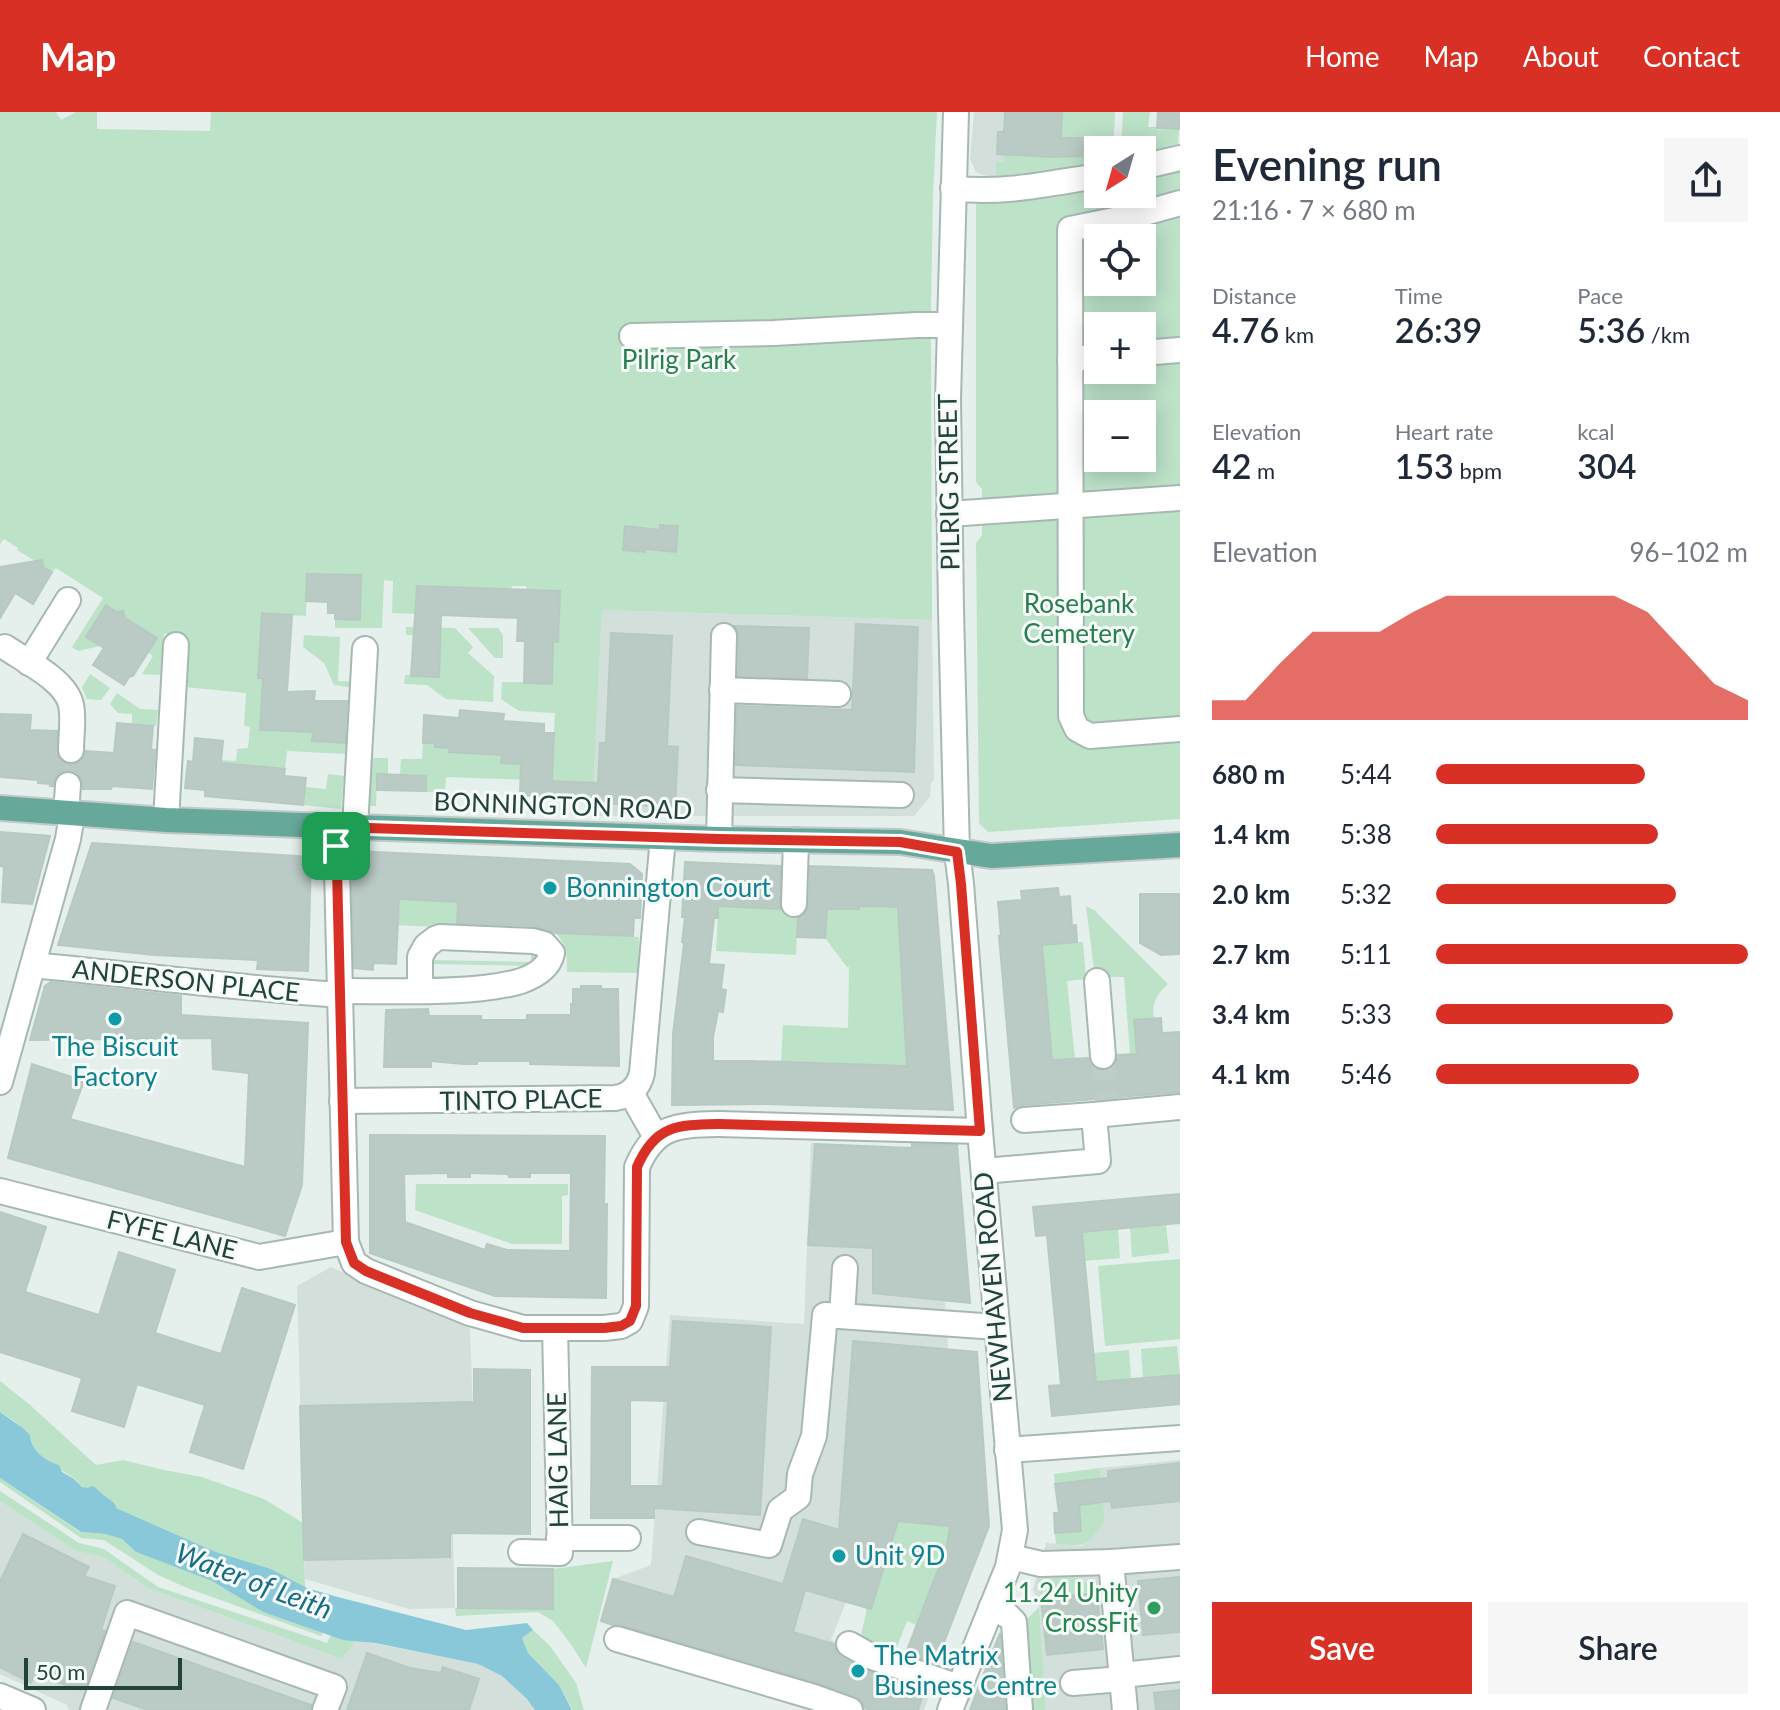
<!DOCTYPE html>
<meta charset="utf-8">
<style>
:root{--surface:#fff;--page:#f6f6f7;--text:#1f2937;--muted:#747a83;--accent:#d93025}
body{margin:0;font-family:Lato,sans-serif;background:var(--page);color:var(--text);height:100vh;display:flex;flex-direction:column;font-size:30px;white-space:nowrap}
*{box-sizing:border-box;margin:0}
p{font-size:26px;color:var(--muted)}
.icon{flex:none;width:44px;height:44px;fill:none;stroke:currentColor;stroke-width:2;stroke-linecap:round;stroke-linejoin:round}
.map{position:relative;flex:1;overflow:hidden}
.sheet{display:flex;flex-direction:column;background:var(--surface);width:600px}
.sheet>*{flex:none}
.needle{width:52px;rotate:217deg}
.buttons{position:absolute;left:1084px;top:24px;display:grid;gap:16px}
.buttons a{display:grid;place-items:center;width:72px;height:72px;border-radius:0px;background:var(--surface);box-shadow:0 4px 20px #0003;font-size:40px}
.scale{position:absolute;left:24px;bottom:20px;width:158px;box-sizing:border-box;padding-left:8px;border:4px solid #22433c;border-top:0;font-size:22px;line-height:28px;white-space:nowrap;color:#22433c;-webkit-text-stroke:6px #f6fbf9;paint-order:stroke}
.pin{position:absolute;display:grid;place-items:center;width:68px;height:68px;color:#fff;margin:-34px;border-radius:16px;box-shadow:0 4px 12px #0006}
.round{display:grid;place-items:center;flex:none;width:84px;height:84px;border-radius:0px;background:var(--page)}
.overview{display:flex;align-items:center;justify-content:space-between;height:136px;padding:0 32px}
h1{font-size:44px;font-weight:600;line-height:60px}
.figures{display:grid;grid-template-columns:repeat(3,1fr);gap:12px;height:136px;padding:8px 32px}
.figures div{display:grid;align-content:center}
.figures b{font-size:34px;font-weight:600}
.figures small{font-size:22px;font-weight:400}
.figures p{font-size:22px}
.chart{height:224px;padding:16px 32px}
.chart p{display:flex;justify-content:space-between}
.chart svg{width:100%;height:144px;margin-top:8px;fill:var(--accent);opacity:.7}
.cta{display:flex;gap:16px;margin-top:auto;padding:16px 32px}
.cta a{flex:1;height:92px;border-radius:0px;background:var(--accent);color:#fff;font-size:32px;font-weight:600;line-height:92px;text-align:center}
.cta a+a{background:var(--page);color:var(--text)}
ul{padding:0 32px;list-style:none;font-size:26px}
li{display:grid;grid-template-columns:128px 96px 1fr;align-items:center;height:60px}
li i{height:20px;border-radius:10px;background:var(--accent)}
header{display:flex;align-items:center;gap:48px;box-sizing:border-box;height:112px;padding:0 40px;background:var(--accent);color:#fff}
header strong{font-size:38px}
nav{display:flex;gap:44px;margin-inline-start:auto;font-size:28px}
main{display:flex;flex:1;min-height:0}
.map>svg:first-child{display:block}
</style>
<header>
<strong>Map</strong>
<nav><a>Home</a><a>Map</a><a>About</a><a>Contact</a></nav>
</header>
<main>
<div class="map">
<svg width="1180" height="1598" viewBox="0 0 1180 1598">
<rect width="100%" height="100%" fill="#e5efeb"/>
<g fill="#d3dfda">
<polygon points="974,0 1115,0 1113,38 1098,38 1056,59 992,65 983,63 976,60 970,47"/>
<polygon points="602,498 932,508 934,668 931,671 930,685 914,704 591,704"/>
<polygon points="811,1031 888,1035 962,1103 970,1191 945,1190 959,1414 898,1409 871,1498 846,1490 831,1528 934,1571 924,1598 810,1598 817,1574 723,1554 725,1546 601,1509 613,1467 651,1453 670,1203 804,1212"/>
<polygon points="331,1155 470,1216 476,1391 452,1392 455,1496 409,1497 305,1467 297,1174"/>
<polygon points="1180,1348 1180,1598 1046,1598 1039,1495 1033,1477 1046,1431 1082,1434 1105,1408 1100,1356"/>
<polygon points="0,1389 76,1439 104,1445 148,1476 342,1547 356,1528 478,1552 502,1564 527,1587 535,1598 69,1598 67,1593 0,1562"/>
</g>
<g fill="#bce2c8" fill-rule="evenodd">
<path d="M0 0H56L61 8 76 0H97V17L210 19 211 0H937L933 82 931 194V199L927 202 926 221 931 227 932 508 602 498 593 676 587 670 446 665 445 681 412 679 413 664 400 663 401 647H422L423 631H435L436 635 502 643V651L552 653 555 601 519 599 501 587 502 570 552 571 553 530H558L560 479 527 478 526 474H512L511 478 417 474 416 502 392 501 393 469 384 468 382 516H335V507H360L361 463 307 462 306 504 262 502 258 565 263 566 261 618 313 620V629L347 631 346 642 287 639 285 657 275 656 274 663C250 651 245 654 220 658L221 648 236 649 237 637 248 636 250 615 244 614 246 581 185 575 171 525 164 521 161 563 142 562 153 544 148 540 157 525 125 506 124 502 120 500H116L106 494 86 524 100 534 78 539 72 535 103 486 56 456 52 460 43 455 42 451 35 449 17 438 18 436 4 427 0 432Z"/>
<polygon points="1063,0 1115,0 1113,38 1098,38 1098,53 996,64 996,50 1003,50 1004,42 1047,44"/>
<polygon points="1123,0 1150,0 1148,15 1157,15 1158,18 1179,17 1178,32 1142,43 1142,38 1121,38"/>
<path d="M1180 58V707L988 720 979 711 976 431 982 423V377L976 370V92L1050 86 1098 78V82H1142V68ZM1098 126H1142V170H1098ZM1098 214H1142V258H1098ZM1098 302H1142V346H1098Z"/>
<polygon points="406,515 455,516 473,535 468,541 494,564 493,590 446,587 427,573 404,572 405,563 439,564 440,524 406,523"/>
<polygon points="468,516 498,516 503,523 503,546 495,546"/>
<polygon points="304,523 340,525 338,569 355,570 355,576 334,573 324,551 303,535"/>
<polygon points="90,562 110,576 101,588 87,587 82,575"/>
<polygon points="117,581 140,597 158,598 156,614 132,612 132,602 118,601 110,592"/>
<polygon points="369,646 388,646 388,663 377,663 376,694 367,694"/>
<polygon points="328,662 344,664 341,697 303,693 305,675 326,677"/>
<polygon points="352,784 458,790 457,816 353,811"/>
<polygon points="719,786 734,795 798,798 796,843 716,839"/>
<polygon points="827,794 859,797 859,795 898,795 908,962 781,950 783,913 848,916 849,855 847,855 825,826"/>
<path d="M1086 794 1094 798 1168 872C1157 881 1151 893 1154 906L1135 908 1137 942H1130L1124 865H1095Z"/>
<path d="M556 821 639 825 638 861 567 860C567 844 567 833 556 821Z"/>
<polygon points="1083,830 1086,867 1067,869 1075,947 1052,948 1042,833"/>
<polygon points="531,837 538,841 538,847 531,854 430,852 430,848 531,850"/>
<polygon points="416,1072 568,1072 568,1083 562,1084 562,1132 512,1132 415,1098"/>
<polygon points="1166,1113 1169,1141 1132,1145 1130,1116"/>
<polygon points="1118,1117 1120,1146 1085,1149 1082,1120"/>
<polygon points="1180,1147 1180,1227 1105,1234 1098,1154"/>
<polygon points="1177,1234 1180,1263 1143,1266 1141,1237"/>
<polygon points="1129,1238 1131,1267 1095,1270 1093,1241"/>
<path d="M0 1269 30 1293 96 1353 123 1348 164 1358 202 1365 264 1387 303 1411 305 1475 271 1457 216 1440 116 1396C112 1390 104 1381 97 1378 93 1377 89 1378 85 1376 80 1374 79 1371 75 1367 60 1356 32 1345 30 1323 24 1318 20 1313 13 1308 9 1305 4 1303 0 1300Z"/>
<path d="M1100 1356 1105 1408C1086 1434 1089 1435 1056 1432L1055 1421 1081 1419 1079 1393 1083 1392 1080 1369 1055 1372 1054 1362Z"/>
<polygon points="0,1366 80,1420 105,1422 122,1427 136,1440 212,1469 263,1500 323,1520 321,1524 187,1476 158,1463 104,1428 81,1426 0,1370"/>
<polygon points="0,1379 79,1431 104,1437 158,1475 327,1531 331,1523 343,1528 356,1528 342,1547 148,1476 104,1445 76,1439 0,1389"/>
<polygon points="897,1409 988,1417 948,1428 947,1434 950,1436 917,1513 907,1509 892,1548 863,1528 861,1523 867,1496 871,1497"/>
<polygon points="613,1449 586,1556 570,1531 553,1509 538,1500 456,1504 455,1496 552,1497 553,1457"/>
<polygon points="1074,1464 1087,1472 1089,1482 1041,1487 1039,1468"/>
<polygon points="1039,1495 1046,1598 1030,1598 1025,1509"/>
<polygon points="533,1518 550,1534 576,1571 584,1598 573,1598 559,1573 528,1541 522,1526"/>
</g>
<path fill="#89c8d8" d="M0 1300 23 1316 30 1323C31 1338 45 1349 59 1353L62 1360 74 1367 82 1375 87 1376 93 1374 115 1392 116 1396 216 1440 271 1457 307 1476 334 1484 466 1518 527 1511 533 1518 522 1526 528 1541 559 1573 572 1598H535L527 1587 502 1564 478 1552 375 1531 343 1528 263 1500 212 1469 136 1440 122 1427 105 1422 81 1420 0 1366Z"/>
<g fill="#bacac4" stroke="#b6cac2" stroke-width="2" fill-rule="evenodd">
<polygon points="1005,0 1062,0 1061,26 1098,26 1098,44 1052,45 997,42 998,20 1004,20"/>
<polygon points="1158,0 1180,0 1179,17 1157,16"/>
<polygon points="660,413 678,414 676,440 645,437 645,440 623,438 625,414 660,418"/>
<polygon points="42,448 43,455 52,460 33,492 15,481 0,506 0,455"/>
<polygon points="307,462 361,463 360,508 335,507 335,501 328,501 328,490 306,489"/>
<polygon points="417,474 560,479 558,530 553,530 552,572 524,571 525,529 517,529 518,506 441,503 439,565 411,564"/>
<polygon points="106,493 116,500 123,499 125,506 157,526 133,564 129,565 124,573 93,553 104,536 86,525"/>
<polygon points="262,501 292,503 287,580 315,579 314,589 347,589 345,631 312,629 313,620 260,618 263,566 258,566"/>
<polygon points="856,512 918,515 914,660 736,653 737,594 852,598"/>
<polygon points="734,514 809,516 807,566 738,564 739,524"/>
<polygon points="611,521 672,524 667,634 678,635 675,695 597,691 597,687 520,683 521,652 501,651 502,643 449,640 449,636 435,635 435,631 423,631 424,603 459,606 460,598 504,602 503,609 544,612 544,621 554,621 552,669 598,671 600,631 606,631"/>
<polygon points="0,602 31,603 30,618 57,619 58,644 63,650 70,653 79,651 84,645 86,639 114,641 117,611 153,614 151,637 155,638 152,677 112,674 111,677 83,677 81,666 76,660 70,658 62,659 56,664 53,674 50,674 51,672 38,671 38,668 0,665"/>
<polygon points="195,626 223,629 221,651 285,657 284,664 306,666 303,693 205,684 205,678 185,676 188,649 193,650"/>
<polygon points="377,662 426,664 426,679 377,678"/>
<polygon points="0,720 50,724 32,792 2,790 4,755 0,754"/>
<polygon points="92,731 311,745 308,859 257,857 258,848 154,843 58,833"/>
<polygon points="354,739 630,752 642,762 640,806 634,806 633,824 553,821 534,814 457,811 458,790 399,787 396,852 373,851 373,858 354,856 352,774"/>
<polygon points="685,750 780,754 780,797 718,794 718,806 714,806 709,852 724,853 721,877 726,878 723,900 718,899 713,925 713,949 751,949 907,954 898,795 859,794 859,797 827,797 825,826 797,825 798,806 806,800 809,793 810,754 932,758 934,764 953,998 766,992 672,993 673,922 684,831 682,830 685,805 682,805"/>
<polygon points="1058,776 1059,785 1070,784 1072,814 1076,813 1077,830 1042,833 1052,948 1088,946 1090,952 1096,957 1103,959 1111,957 1116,951 1118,943 1137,942 1134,908 1161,906 1162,921 1180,920 1180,980 1023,993 1014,996 999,824 1001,824 998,790 1022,788 1021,779"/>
<polygon points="1140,782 1180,782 1180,842 1161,843 1140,831"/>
<polygon points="51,870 181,884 181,903 308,911 302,1073 285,1124 8,1046 32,952 84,969 70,1007 245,1055 249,961 213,957 212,926 30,928 45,874"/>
<polygon points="581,874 601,874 601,877 618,877 619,954 530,952 530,949 477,949 477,952 463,952 431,949 431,955 384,955 386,898 428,897 429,904 481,904 481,908 527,908 527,903 571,903 571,892 573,892 573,877 581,877"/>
<path d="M370 1023 605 1024 604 1092H607L606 1186 495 1184 370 1141ZM448 1061V1065H470V1061L508 1062 509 1065H530V1061H571L570 1139 507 1138 487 1132 485 1138 405 1110 404 1062Z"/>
<polygon points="815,1032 912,1036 912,1032 957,1033 970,1191 873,1181 873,1136 808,1133"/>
<polygon points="1180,1082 1180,1111 1082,1120 1096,1270 1180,1263 1180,1292 1052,1304 1049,1274 1061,1273 1047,1123 1036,1124 1033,1095"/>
<polygon points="0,1100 46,1115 25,1180 99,1203 119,1140 175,1158 155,1221 221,1242 242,1176 295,1193 243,1357 190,1340 205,1293 137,1272 124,1315 72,1299 82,1266 0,1240"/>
<path d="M673 1209 771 1215 760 1403 654 1396V1406H591L592 1255H670ZM630 1288 668 1289 663 1374H630Z"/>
<polygon points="853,1229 977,1240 989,1414 936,1551 906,1541 947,1434 950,1414 898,1409 871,1497 805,1478 793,1520 834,1532 836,1539 841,1545 865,1558 924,1579 918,1598 870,1598 865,1596 862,1589 856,1584 819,1571 621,1513 613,1513 601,1509 613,1467 674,1485 686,1444 783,1472 803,1407 839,1418"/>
<polygon points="474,1257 530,1258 530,1422 450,1421 450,1445 304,1448 300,1294 474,1290"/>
<polygon points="1180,1351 1180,1389 1112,1396 1111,1389 1079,1393 1081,1419 1055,1421 1054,1401 1059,1401 1055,1372 1108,1366 1108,1359"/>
<polygon points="23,1422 89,1455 84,1464 115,1474 101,1518 105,1519 85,1576 82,1575 81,1578 35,1563 31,1571 0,1555 0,1469"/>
<polygon points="458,1456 553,1457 553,1497 458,1496"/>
<polygon points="1180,1465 1180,1520 1143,1523 1138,1469"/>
<polygon points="1097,1481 1103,1537 1047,1543 1041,1487"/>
<polygon points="1000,1521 1005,1598 970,1598 977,1579"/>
<polygon points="133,1530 311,1593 310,1598 148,1598 113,1586"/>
<polygon points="367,1541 410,1556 441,1561 443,1555 479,1567 469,1598 347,1598"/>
<polygon points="1180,1578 1180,1598 1156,1598 1154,1581"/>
</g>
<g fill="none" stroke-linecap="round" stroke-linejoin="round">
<polyline stroke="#becdc8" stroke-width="24" stroke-dasharray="24 12" stroke-linecap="butt" points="1103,944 1107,989"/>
<g stroke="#a7b8b3" stroke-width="28">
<g id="minor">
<polyline points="1142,55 1180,46"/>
<path d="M953 76C1000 83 1051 71 1098 64"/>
<polyline points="1180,91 1134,104 1070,117 1071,604 1077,617 1090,624 1180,617"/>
<polyline points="632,224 774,221 917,213 949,213"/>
<polyline points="1142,241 1180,238"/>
<polyline points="1070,247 1098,245"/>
<polyline points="949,402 1180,386"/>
<path d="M5 535C25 549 66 568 71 593 74 607 71 623 71 638"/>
<polyline points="29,551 68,488"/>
<polyline points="722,578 838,582"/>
<polyline points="719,678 901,683"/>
<polyline points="66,702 68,673"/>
<polyline points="166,708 176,533"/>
<path d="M336 715 346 1130 354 1151 366 1159 470 1201 523 1216H604L621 1214 630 1209 636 1194 637 1055C655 1013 677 1013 719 1012L980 1019"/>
<polyline points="355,715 365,537"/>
<polyline points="719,727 724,524"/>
<polyline points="794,792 796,728"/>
<path d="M33 853C135 863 237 876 340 883"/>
<polyline points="1097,869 1103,944"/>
<path d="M339 879C387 879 436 881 484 876 496 874 509 873 521 869 535 864 549 856 552 841L544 832 533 829 440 825 435 827 426 834 420 845V879"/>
<polyline points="0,970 68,727 72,703"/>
<polyline points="631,981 656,1025"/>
<path d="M342 989 615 986C630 984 639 975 642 961L663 725"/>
<polyline points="1024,1008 1094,1003"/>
<polyline points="984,1059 1098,1049 1094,1003 1180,995"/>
<polyline points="0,1079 259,1145 346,1130"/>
<polyline points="842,1204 845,1156"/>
<polyline points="1007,1338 1180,1326"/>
<polyline points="699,1420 769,1433 780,1398 798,1385 800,1362 814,1324 825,1203 997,1215"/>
<polyline points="559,1426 628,1426"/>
<polyline points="521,1440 560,1441 555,1216"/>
<polyline points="1011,1445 1041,1452 1111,1450"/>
<polyline points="991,1496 1007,1503 1014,1510 1020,1598"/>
<polyline points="617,1527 814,1585 850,1598"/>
<polyline points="849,1532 872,1545 959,1575"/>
<polyline points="1122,1563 1180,1557"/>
<polyline points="1073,1571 1122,1567"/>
<polyline points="0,1584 33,1598"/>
<polyline points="93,1598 127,1501 334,1575 325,1598"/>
<polyline points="950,1598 1008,1455 1015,1418 980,1019 961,772 957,740 951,498 948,287 956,0"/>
<polyline points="1125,1598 1111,1450 1180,1445"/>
</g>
</g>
<g stroke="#c1cac8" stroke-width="28">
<polyline id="major" points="0,696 166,708 355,715 719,727 900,730 991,744 1180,733"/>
</g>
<use href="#minor" stroke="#fff" stroke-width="24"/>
<use href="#major" stroke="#66a89a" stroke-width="24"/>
</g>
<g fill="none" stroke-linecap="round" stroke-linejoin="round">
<g stroke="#fff" stroke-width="16">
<path id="route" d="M336 715 719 727 900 730 957 740 961 772 980 1019 719 1012C677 1013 655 1013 637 1055L636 1194 630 1209 621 1214 604 1216H523L470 1201 366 1159 354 1151 346 1130Z"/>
</g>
<use href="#route" stroke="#d93025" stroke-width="10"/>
</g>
<g fill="#0f9aa8" stroke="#f6fbf9" stroke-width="3">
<circle cx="550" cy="776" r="8"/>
<circle cx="115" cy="907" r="8"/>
<circle cx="839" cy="1444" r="8"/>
<circle cx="858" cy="1559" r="8"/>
</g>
<circle fill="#2e9e5b" stroke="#f6fbf9" stroke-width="3" cx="1154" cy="1496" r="8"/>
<g text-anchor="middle" stroke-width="6" stroke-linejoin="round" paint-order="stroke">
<g font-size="26" fill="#287e4d" stroke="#f6fbf9">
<text x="679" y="257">Pilrig Park</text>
<text x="1079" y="501">Rosebank<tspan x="1079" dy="30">Cemetery</tspan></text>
</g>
<g font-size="26" fill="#22433c" stroke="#f6fbf9">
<text transform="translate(949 370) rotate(-91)" y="9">PILRIG STREET</text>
<text transform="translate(563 694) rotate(2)" y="9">BONNINGTON ROAD</text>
<text transform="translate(186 869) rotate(6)" y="9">ANDERSON PLACE</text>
<text transform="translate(521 988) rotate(-1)" y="9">TINTO PLACE</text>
<text transform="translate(172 1123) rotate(14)" y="9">FYFE LANE</text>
<text transform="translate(993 1175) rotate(-95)" y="9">NEWHAVEN ROAD</text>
<text transform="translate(558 1348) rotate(-91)" y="9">HAIG LANE</text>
</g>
<g font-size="26" fill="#0d838f" stroke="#f6fbf9" text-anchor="start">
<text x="566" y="785">Bonnington Court</text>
<text x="115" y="944" text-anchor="middle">The Biscuit<tspan x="115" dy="30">Factory</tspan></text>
<text x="855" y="1453">Unit 9D</text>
<text x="874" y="1553">The Matrix<tspan x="874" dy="30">Business Centre</tspan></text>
</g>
<g font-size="26" fill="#27864d" stroke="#f6fbf9" text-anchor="end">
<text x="1138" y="1490">11.24 Unity<tspan x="1138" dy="30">CrossFit</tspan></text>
</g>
<g font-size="28" font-style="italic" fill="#166d85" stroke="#f6fbf9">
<text transform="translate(254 1469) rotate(21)" y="10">Water of Leith</text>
</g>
</g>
</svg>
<div class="buttons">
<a><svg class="needle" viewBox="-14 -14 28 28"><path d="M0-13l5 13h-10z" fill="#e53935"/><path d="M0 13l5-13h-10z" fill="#747a83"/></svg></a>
<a><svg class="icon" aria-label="locate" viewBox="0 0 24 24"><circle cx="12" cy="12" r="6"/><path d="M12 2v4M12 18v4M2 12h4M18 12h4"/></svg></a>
<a>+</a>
<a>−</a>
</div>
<div class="scale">50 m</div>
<div class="pin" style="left:336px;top:734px;background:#1e9e55"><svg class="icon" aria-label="arrive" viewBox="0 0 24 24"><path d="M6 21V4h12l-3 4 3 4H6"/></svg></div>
</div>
<section class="sheet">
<div class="overview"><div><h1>Evening run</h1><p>21:16 · 7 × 680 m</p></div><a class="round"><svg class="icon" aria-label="share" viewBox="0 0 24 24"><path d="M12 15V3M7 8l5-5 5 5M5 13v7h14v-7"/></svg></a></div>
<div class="figures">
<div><p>Distance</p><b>4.76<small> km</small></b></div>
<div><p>Time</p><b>26:39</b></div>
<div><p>Pace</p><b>5:36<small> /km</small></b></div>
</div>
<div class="figures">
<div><p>Elevation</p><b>42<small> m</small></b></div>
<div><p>Heart rate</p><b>153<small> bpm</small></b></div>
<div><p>kcal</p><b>304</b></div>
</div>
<div class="chart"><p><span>Elevation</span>96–102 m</p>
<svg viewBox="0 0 160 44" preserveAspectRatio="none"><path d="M0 44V38L10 38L20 27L30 17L40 17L50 17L60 11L70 6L80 6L90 6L100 6L110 6L120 6L130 11L140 22L150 33L160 38V44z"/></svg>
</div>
<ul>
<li><b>680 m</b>5:44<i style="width:67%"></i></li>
<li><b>1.4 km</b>5:38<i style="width:71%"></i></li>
<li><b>2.0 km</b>5:32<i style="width:77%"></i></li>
<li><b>2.7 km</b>5:11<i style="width:100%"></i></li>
<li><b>3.4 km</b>5:33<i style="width:76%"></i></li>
<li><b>4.1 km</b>5:46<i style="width:65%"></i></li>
</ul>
<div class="cta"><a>Save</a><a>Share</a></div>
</section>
</main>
